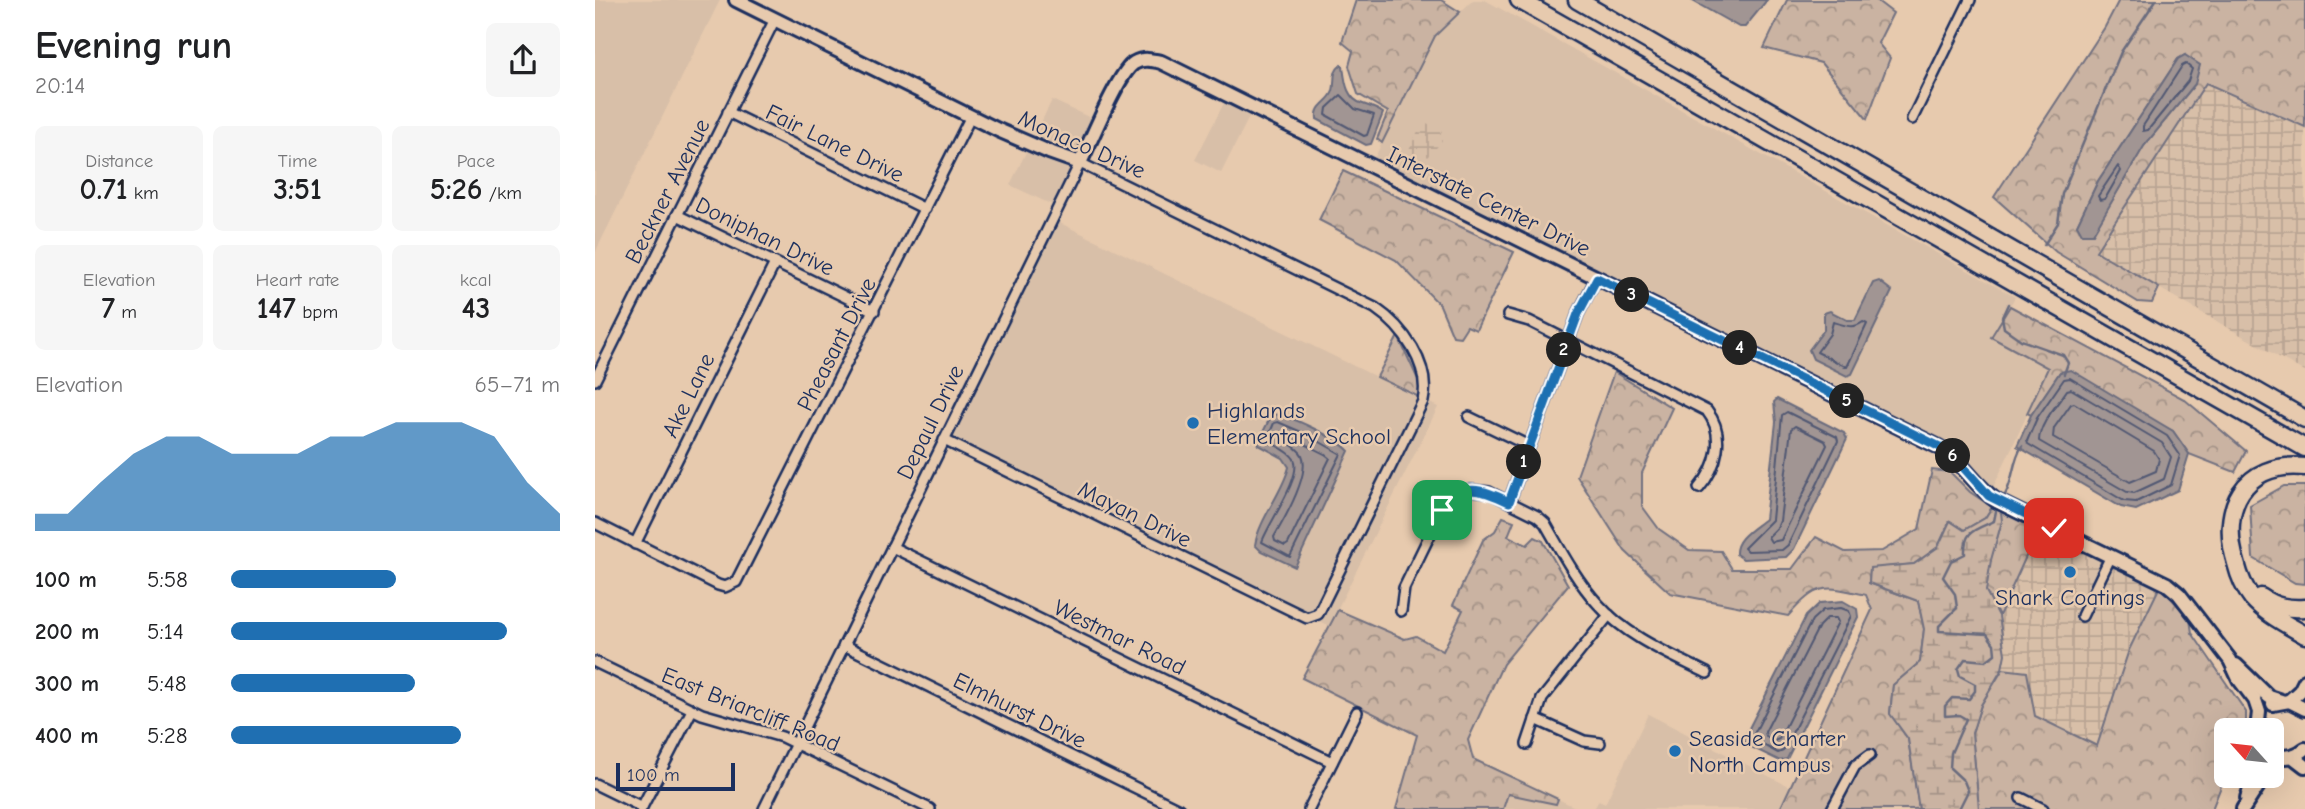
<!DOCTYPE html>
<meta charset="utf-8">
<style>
:root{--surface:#fff;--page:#f6f6f6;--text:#202124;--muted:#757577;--accent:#1f6fb2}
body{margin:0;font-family:"Comic Neue",sans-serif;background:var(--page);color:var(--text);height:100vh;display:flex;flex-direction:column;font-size:26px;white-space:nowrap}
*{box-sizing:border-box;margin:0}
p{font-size:23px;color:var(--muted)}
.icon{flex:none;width:38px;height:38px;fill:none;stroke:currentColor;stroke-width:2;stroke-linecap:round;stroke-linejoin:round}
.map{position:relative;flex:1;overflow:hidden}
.side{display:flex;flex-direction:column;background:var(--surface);width:595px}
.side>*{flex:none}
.needle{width:46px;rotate:297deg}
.buttons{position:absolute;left:1619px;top:718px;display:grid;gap:14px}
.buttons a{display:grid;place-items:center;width:70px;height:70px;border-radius:10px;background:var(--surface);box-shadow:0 7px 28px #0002;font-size:35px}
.scale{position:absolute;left:21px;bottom:18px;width:119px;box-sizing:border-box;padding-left:7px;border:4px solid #1b2f5e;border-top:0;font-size:19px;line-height:24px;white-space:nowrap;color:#1b2f5e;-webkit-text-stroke:5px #e7caae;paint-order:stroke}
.pin{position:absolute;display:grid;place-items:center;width:60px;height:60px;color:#fff;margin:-30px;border-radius:14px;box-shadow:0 4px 10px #0006}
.km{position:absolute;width:35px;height:35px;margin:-18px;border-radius:50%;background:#222;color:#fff;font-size:19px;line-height:35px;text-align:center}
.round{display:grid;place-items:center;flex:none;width:74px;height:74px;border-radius:10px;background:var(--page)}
.overview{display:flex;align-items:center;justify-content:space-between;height:119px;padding:0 35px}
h1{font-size:38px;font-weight:700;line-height:52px}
.stats{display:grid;grid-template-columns:repeat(3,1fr);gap:10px;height:119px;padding:7px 35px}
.stats div{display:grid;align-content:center;border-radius:10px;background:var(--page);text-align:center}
.stats b{font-size:30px;font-weight:700}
.stats small{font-size:19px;font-weight:400}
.stats p{font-size:19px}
.chart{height:196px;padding:14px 35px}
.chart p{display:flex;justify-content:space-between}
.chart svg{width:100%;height:126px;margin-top:7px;fill:var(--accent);opacity:.7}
ul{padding:0 35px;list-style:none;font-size:23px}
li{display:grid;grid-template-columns:112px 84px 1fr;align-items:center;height:52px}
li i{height:18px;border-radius:9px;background:var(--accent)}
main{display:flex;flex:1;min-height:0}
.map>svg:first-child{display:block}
</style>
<main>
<section class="side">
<div class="overview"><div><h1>Evening run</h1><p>20:14</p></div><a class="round"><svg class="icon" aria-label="share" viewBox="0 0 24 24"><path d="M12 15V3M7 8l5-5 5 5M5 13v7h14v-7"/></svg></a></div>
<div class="stats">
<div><p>Distance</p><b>0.71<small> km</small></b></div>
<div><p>Time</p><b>3:51</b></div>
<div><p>Pace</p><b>5:26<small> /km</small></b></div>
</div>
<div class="stats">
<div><p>Elevation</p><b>7<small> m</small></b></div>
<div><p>Heart rate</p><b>147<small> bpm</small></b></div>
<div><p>kcal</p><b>43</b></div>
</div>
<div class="chart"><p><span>Elevation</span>65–71 m</p>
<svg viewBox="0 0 160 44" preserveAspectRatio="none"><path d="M0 44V38L10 38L20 27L30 17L40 11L50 11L60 17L70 17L80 17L90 11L100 11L110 6L120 6L130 6L140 11L150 27L160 38V44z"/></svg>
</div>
<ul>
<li><b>100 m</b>5:58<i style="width:50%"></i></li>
<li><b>200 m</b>5:14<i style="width:84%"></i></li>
<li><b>300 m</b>5:48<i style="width:56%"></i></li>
<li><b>400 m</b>5:28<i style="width:70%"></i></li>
</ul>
</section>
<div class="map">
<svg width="1710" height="809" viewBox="0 0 1710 809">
<defs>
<pattern id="industrial-grid" width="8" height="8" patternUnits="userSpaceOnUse" patternTransform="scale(1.75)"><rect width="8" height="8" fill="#d8bfa8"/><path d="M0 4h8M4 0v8" fill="none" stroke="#b9a493"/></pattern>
<pattern id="forest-crowns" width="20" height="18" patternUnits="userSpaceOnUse" patternTransform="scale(1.75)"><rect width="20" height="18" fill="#cab3a2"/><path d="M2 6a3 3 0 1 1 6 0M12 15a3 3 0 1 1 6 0" fill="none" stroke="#a39287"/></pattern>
<pattern id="wetland-marsh" width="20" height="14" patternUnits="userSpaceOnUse" patternTransform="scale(1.75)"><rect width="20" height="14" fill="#cab3a2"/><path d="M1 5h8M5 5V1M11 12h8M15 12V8" fill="none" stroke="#a39287"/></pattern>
</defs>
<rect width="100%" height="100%" fill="#e7caae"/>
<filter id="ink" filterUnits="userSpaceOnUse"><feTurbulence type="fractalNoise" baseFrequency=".0143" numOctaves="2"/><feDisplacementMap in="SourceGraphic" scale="14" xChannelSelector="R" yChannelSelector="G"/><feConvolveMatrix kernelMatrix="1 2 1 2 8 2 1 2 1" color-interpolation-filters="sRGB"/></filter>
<g filter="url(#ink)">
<g fill="#d8bfa8">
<polygon points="0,0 125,0 0,253"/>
<polygon points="878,0 890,0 1420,297 1396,337 1454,368 1396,492 1364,456 777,163 840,36"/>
<polygon points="631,99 656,113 626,173 600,160"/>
<polygon points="457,100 502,121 485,151 480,154 437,141"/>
<polygon points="433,148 485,169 466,209 415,185"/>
<polygon points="461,221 843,407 734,626 354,439"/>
<polygon points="1053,714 1195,787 1185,809 999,809 1004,800 1010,804"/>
<polygon points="913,794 961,804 963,799 984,809 908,809"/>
</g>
<g fill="url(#industrial-grid)">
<polygon points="1611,82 1710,127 1710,372 1501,252"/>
<polygon points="828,121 847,131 843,138 847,140 845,144 830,159 813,151"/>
<polygon points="1444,527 1565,586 1534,650 1502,747 1440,716 1432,672 1407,669 1410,653 1404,616"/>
</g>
<g fill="url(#forest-crowns)" stroke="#727180" stroke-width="2" fill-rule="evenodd">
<polygon points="761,0 846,0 865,12 840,36 787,143 782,139 793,112 763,94 754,66 758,51 747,42"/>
<polygon points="1192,0 1281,0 1298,13 1283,43 1295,58 1272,119 1226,63 1169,48"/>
<path d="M1524 0H1710V127L1611 83 1501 251 1564 288 1557 303 1543 302 1461 252 1399 197 1510 27ZM1590 55 1600 84 1549 146 1498 233 1482 225 1503 181 1583 59Z"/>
<polygon points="748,171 919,252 881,330 872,326 865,337 858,336 845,305 801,260 724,220"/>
<polygon points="1415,306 1589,399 1651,451 1640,472 1594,454 1578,431 1465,372 1436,415 1432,413 1453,368 1396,337"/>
<polygon points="803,336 825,384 824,397 782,377"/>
<path d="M1019 372 1077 408 1047 473V506L1064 529 1094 550 1126 551 1137 569H1197L1221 537 1250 552 1287 551 1324 529 1337 470 1355 472 1375 492 1397 507 1390 518 1369 530 1355 521 1343 547 1319 564 1275 569 1274 583 1323 601 1329 629 1325 662 1298 685 1295 713 1313 739 1324 809H1185L1277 610 1271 595C1228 585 1223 583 1193 616L1075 593 1030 551 982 476Z"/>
<polygon points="1689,486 1710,486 1710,584 1700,583 1658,558 1655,505"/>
<path d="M1406 512 1443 530 1404 616C1400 608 1392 598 1391 590 1388 566 1408 536 1406 512Z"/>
<polygon points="908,517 919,521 913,536 932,545 940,537 948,541 973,585 908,664 873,740 878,759 963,799 961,804 913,794 908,809 801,809 822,735 707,678 743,610 810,639 821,636 848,651 868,610 858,605 888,540 900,531"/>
<polygon points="1565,586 1595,619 1597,633 1651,712 1651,730 1631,730 1631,775 1635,775 1627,784 1617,809 1384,809 1377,733 1386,705 1408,669 1432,672 1440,716 1502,746 1534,650"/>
</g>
<polygon fill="url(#wetland-marsh)" stroke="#727180" stroke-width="2" points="1397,507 1406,512 1407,521 1396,560 1391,591 1404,616 1410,654 1407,669 1386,705 1377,733 1384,809 1324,809 1313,739 1295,714 1298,685 1325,662 1329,629 1323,601 1274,583 1275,568 1319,564 1343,547 1355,521 1369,530 1390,518"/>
<g fill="#a19593" stroke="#6b6c7e" stroke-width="2">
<polygon points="1096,0 1172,0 1150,27 1144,27"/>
<polygon points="1590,55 1605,65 1600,84 1549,146 1498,234 1487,234 1482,225 1503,181 1583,59"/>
<path d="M746 65 748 66C750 81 751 99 768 104 776 107 781 108 788 113L776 144 771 145 722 119C720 104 734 103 738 91 741 80 736 73 746 65Z"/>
<polygon points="1284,281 1297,291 1257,374 1252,376 1218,359 1214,350 1229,330 1229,313 1235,311 1252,320 1260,320 1278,283"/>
<polygon points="1476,370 1578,431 1594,454 1583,490 1541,510 1526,507 1422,446 1436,415 1465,372"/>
<path d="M1182 399 1249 433 1252 439 1199 549 1191 557 1148 559 1141 554C1140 538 1158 529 1170 519L1181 422 1179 402Z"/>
<path d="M677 414C694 414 743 439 754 451L700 567 666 551 660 545C664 519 687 494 694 467L688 458 664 445 663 442Z"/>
<polygon points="1248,601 1262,609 1263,617 1192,759 1185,761 1152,745 1148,740 1211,616 1225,603"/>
</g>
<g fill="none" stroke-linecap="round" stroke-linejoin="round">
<g stroke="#515873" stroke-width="2">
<polygon points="1591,64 1597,69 1593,81 1553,130 1548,131 1548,126 1587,66"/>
<polygon points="746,95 760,109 779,115 772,135 769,136 731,115 732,108"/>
<polygon points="1523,166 1526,171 1510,199 1505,200 1503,196"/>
<path d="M1238 322C1250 325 1257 330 1268 322L1272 324 1252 367 1222 352 1235 334Z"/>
<polygon points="1475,378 1572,436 1585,455 1576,485 1541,502 1529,501 1433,444 1432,441 1442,418 1469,379"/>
<path d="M1476 389 1567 443 1576 457 1569 479 1539 493 1532 492 1444 441C1444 424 1463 404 1472 390Z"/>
<polygon points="1479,403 1559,451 1564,459 1561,471 1535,482 1458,437 1459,428 1476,404"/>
<polygon points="1192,412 1242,437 1243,441 1193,545 1187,550 1152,551 1149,548 1177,520 1187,415"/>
<path d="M683 422 711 434 746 454 695 557 667 542C673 524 708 476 699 459 694 450 680 446 672 440L679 423Z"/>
<polygon points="1200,426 1230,441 1232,445 1186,540 1176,542 1173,537 1182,528 1185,521 1196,429"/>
<path d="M694 436 730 454 735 458 693 544 690 546 680 541 679 537C689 520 716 474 707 455 704 449 696 445 691 441Z"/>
<polygon points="1246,608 1254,611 1256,616 1188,751 1183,753 1159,740 1158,736 1217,620 1228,610"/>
<polygon points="1232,618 1241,618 1243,622 1184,739 1179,741 1171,736 1170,732 1224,626"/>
</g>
<g stroke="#6b6c7e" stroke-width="2.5">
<polyline points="1449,245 1463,223 1467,194 1526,52 1561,0"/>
<polyline points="1413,304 1407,317 1409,328 1426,340 1468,355 1473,363 1469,374"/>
<path d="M1410 495C1419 479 1417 462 1427 446"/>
<path d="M1364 809 1373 791 1369 781 1355 768 1356 753 1371 719 1364 715 1350 716V706L1357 698 1374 699 1380 691V684L1365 676 1363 669 1370 659 1391 661 1400 654 1399 644 1392 634 1344 631V626L1362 608 1360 594 1348 577 1356 561 1370 554C1369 530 1380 530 1399 521L1401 511"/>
</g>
<g stroke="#1b2f5e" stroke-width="14">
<g id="street">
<polyline points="133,112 330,209"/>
<polyline points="1317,119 1375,0"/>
<polyline points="82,215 279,311"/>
<path d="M913 315 934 321 1112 411C1131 435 1122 467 1104 488"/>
<polyline points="0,380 180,19"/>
<polyline points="874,417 934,446"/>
<polyline points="914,502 983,314 1002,277"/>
<polyline points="0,523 123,585 130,587 141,582 376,116"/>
<polyline points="40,544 180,263"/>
<polyline points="297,547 737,762"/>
<path d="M806 611 809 588 847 510 861 495 876 490 894 492 942 516 950 523C966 551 981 580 1003 604 1032 637 1074 654 1112 673"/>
<polyline points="1487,616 1516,556"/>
<polyline points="249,645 584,809"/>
<polyline points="0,662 107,714 187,737 335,809"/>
<polyline points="940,719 989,741 1005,743"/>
<polyline points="932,744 947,699 1014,615"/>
<polyline points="0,784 47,807"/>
<polyline points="1426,798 1448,809"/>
<polyline points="46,809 97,710"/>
<path d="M169 809 485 163 780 308C808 327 836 365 828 401L723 614 712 618 349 440"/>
<polyline points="714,809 762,712"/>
<polyline points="1237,809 1260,766 1275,755"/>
</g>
</g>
<g stroke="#1b2f5e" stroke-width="18">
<g id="secondary">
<path d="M141 0 403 130 454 152 485 163C495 143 523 73 539 63 548 58 557 60 566 62L1342 446C1367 459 1379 486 1402 501L1572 584 1584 594 1635 660 1644 679 1660 700 1664 712 1662 730"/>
<polyline points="1641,665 1674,697 1686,701"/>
<polyline points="1694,701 1705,691 1710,681"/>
<polyline points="1678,704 1694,701 1710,709"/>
<path d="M1676 753C1689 760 1700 757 1710 749"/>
<polyline points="1697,756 1710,766"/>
<polyline points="1652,798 1660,775"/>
<polyline points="1648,809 1670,775"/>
</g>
</g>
<g stroke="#1b2f5e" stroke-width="21">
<g id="highway">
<polyline points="924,0 1710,448"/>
<polyline points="982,0 1710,419"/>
<path d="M1710 467C1648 461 1624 509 1641 563 1644 575 1649 588 1657 598 1671 614 1691 624 1710 635"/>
<path d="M1666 597C1680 607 1693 609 1710 608"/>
</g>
</g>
<use href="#street" stroke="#e7caae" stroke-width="9"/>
<use href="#secondary" stroke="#e7caae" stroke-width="12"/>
<use href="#highway" stroke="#e7caae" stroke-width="16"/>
</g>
</g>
<g fill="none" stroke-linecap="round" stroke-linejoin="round" filter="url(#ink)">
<g stroke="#fff" stroke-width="14">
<path id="route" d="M847 510C867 481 887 489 914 502L983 314 1002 278 1349 449 1360 458 1394 496 1459 528"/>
</g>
<use href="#route" stroke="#1f6fb2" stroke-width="9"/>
</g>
<g fill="#1f6fb2" stroke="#e7caae" stroke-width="2.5">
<circle cx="598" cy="423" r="7"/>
<circle cx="1475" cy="572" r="7"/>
<circle cx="1080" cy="751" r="7"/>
</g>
<g text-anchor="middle" stroke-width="5" stroke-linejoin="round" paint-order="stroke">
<g font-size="23" fill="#1b2f5e" stroke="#e7caae">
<text transform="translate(240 143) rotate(26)" y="8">Fair Lane Drive</text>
<text transform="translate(487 144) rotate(24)" y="8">Monaco Drive</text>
<text transform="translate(72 191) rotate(-63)" y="8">Beckner Avenue</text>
<text transform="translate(894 201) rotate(26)" y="8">Interstate Center Drive</text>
<text transform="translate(170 236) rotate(26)" y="8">Doniphan Drive</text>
<text transform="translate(241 344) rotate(-63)" y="8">Pheasant Drive</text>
<text transform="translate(93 395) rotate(-64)" y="8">Ake Lane</text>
<text transform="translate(335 422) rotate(-64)" y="8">Depaul Drive</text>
<text transform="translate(540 514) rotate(26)" y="8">Mayan Drive</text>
<text transform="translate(525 637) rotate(26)" y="8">Westmar Road</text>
<text transform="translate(156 709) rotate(22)" y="8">East Briarcliff Road</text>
<text transform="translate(425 710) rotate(26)" y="8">Elmhurst Drive</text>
</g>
<g font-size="23" fill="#1b2f5e" stroke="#e7caae" text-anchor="start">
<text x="612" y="418">Highlands<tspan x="612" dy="26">Elementary School</tspan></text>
<text x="1475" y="605" text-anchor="middle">Shark Coatings</text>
<text x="1094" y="746">Seaside Charter<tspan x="1094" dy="26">North Campus</tspan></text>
</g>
</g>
</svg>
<div class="buttons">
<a><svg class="needle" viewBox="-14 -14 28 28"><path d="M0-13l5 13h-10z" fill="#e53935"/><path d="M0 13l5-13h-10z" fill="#757577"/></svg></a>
</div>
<div class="scale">100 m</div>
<div class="pin" style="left:847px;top:510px;background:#1e9e55"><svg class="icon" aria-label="arrive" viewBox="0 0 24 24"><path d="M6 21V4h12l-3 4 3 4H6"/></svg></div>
<div class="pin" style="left:1459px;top:528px;background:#d93025"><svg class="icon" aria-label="check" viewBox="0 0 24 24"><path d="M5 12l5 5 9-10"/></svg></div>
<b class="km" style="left:929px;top:462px">1</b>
<b class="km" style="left:969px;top:350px">2</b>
<b class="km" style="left:1037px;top:295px">3</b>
<b class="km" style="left:1145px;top:348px">4</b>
<b class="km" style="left:1252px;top:401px">5</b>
<b class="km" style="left:1358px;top:456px">6</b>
</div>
</main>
